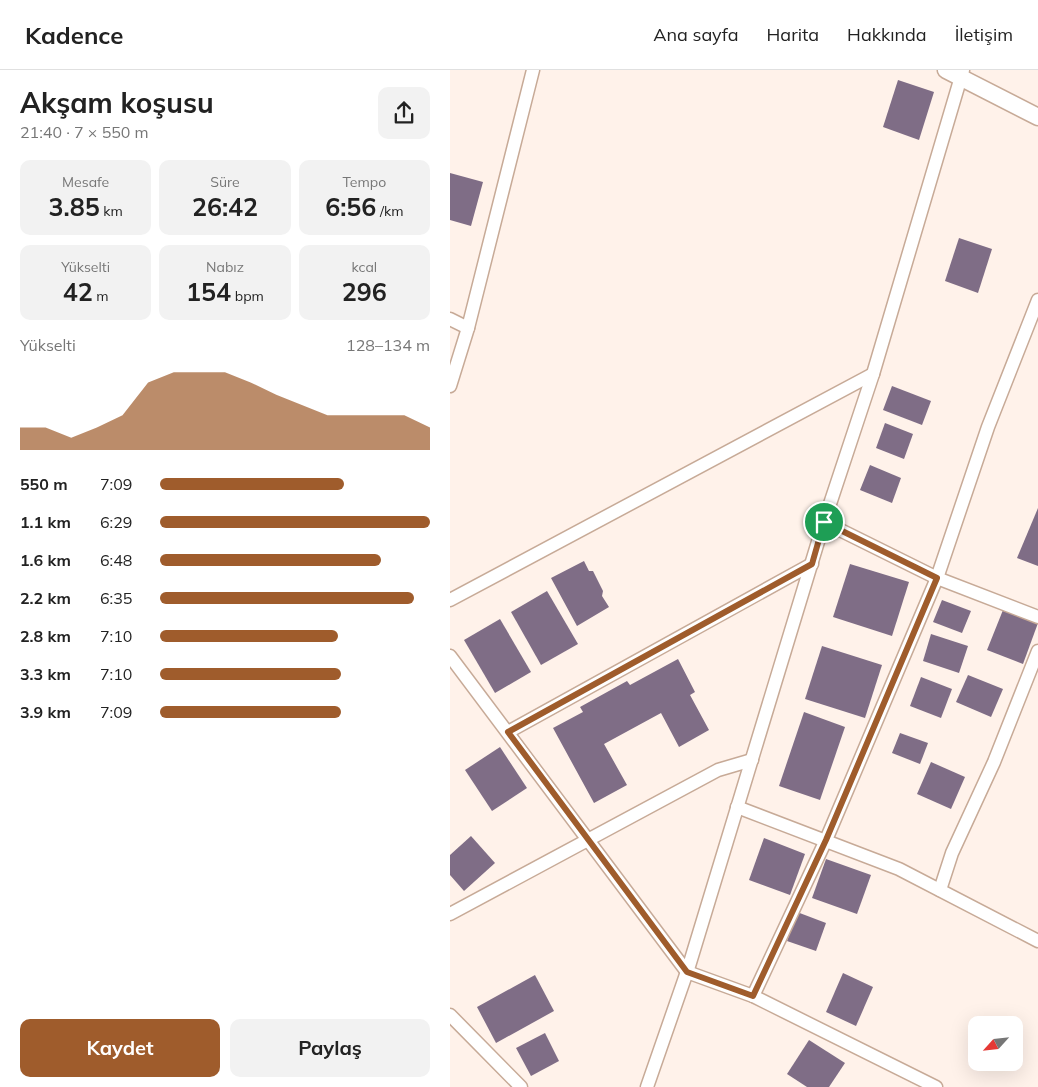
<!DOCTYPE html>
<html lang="tr">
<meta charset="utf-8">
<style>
:root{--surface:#fff;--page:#f2f2f2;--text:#222;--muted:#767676;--line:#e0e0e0;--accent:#9f5c2c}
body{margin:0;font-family:Mulish,sans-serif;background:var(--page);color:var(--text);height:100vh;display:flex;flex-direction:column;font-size:19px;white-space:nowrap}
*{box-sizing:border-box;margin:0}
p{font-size:16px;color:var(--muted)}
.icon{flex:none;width:28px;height:28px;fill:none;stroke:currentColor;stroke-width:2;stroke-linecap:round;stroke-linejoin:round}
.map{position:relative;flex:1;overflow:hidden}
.drawer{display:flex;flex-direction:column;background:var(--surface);width:450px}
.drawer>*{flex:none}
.needle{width:32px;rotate:243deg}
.fabs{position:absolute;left:518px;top:946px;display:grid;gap:10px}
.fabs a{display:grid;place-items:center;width:55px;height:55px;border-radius:10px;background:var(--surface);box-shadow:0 5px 20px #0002;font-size:25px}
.pin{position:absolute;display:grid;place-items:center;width:42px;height:42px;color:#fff;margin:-21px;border:2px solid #fff;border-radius:50%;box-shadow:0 1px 5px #0007}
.round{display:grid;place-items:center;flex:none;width:52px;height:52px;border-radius:10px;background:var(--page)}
.headline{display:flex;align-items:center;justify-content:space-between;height:85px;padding:0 20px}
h1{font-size:28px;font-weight:700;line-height:38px}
.figures{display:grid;grid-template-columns:repeat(3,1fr);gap:8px;height:85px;padding:5px 20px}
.figures div{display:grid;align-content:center;border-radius:10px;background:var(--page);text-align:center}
.figures b{font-size:25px;font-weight:700}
.figures small{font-size:14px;font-weight:400}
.figures p{font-size:14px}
.chart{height:140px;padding:10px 20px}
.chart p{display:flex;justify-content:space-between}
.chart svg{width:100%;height:90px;margin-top:5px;fill:var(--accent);opacity:.7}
.cta{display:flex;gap:10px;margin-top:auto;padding:10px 20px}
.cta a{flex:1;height:58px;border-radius:10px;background:var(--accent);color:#fff;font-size:20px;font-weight:700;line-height:58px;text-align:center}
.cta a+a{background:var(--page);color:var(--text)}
ul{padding:0 20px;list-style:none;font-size:16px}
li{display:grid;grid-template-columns:80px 60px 1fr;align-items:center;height:38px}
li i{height:12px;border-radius:6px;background:var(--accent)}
header{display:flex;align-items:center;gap:30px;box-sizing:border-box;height:70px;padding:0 25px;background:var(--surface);border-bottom:1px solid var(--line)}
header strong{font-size:24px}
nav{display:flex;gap:28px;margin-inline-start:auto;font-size:18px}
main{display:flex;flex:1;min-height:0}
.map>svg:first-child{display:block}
</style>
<header>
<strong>Kadence</strong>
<nav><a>Ana sayfa</a><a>Harita</a><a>Hakkında</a><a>İletişim</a></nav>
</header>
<main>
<section class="drawer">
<div class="headline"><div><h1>Akşam koşusu</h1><p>21:40 · 7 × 550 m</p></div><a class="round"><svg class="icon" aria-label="share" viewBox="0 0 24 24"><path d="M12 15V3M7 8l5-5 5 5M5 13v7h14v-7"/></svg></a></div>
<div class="figures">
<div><p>Mesafe</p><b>3.85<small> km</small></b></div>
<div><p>Süre</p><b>26:42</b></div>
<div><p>Tempo</p><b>6:56<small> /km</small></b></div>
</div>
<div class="figures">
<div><p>Yükselti</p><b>42<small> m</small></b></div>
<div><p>Nabız</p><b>154<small> bpm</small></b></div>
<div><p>kcal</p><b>296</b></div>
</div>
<div class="chart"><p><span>Yükselti</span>128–134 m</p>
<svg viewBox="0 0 160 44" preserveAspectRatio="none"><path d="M0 44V33L10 33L20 38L30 33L40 27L50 11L60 6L70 6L80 6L90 11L100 17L110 22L120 27L130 27L140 27L150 27L160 33V44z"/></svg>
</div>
<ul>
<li><b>550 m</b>7:09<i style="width:68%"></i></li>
<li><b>1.1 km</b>6:29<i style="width:100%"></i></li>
<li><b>1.6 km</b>6:48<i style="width:82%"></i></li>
<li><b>2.2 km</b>6:35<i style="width:94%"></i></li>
<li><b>2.8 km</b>7:10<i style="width:66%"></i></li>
<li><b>3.3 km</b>7:10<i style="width:67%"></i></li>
<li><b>3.9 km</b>7:09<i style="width:67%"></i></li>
</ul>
<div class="cta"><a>Kaydet</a><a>Paylaş</a></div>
</section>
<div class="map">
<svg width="588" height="1017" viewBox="0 0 588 1017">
<rect width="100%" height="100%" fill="#fff2ea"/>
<g fill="#7f6d86">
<polygon points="448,10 484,22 469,70 433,57"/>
<polygon points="0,103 33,112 21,156 0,150"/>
<polygon points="509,168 542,179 528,223 495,211"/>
<polygon points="442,316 481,331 472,355 433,340"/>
<polygon points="435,353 463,364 454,389 426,378"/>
<polygon points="420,395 451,408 442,433 410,420"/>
<polygon points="588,438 588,496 567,488"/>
<polygon points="134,491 139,501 143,501 153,521 152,526 159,537 127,556 101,508"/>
<polygon points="400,494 459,512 442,566 383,547"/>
<polygon points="97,521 128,574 91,595 61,542"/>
<polygon points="492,530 521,541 512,563 483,552"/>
<polygon points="553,540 588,553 573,594 537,580"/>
<polygon points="50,549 81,602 45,623 14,570"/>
<polygon points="481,564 518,576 509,603 473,591"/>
<polygon points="372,576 432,595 415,648 355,629"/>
<polygon points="228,589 245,622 240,625 259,660 229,677 211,643 154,674 177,715 144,733 103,658 133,642 130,637 177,611 180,615"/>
<polygon points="518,605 553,619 541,647 506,632"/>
<polygon points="471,607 502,619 491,648 460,636"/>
<polygon points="354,642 395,657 370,730 329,716"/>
<polygon points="450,663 478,673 470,694 442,683"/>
<polygon points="50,677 77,718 42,741 15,700"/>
<polygon points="481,692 515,707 501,739 467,724"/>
<polygon points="21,766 45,793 14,821 0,805 0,785"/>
<polygon points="314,768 355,784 340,825 299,810"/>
<polygon points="376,789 421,805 407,844 362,828"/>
<polygon points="347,842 376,853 366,881 337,871"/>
<polygon points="393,903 423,917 406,956 376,942"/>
<polygon points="85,905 104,941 46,973 27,937"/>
<polygon points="95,963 109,991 81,1006 66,978"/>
<polygon points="359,970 395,993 379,1017 357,1017 337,1004"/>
</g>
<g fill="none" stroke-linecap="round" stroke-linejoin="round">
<g stroke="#c7aa97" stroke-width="15">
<g id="minor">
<polyline points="0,249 18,258"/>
<polyline points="0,316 18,258 83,0"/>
<polyline points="374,452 487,508 588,547"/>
<polyline points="0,530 423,304"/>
<polyline points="0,586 237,902 303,926 486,1017"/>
<polyline points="58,662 362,494"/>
<polyline points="287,737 449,799 588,871"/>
<polyline points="490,820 502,783 544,692 588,581"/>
<polyline points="0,844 268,700 302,690"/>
<polyline points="303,926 376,770 487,508 538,357 588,230"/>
<polyline points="0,945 71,1017"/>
<polyline points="197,1017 239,896 374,452 423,304 513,0"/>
</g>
</g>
<g stroke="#c7aa97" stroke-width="19">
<polyline id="tertiary" points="496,0 588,47"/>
</g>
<use href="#minor" stroke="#fff" stroke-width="12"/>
<use href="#tertiary" stroke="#fff" stroke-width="16"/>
</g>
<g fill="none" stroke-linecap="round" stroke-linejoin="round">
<g stroke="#fff" stroke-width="10">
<polygon id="route" points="374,452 487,508 376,770 303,926 237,902 58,662 362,494"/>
</g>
<use href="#route" stroke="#9f5c2c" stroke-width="6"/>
</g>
</svg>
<div class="fabs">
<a><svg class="needle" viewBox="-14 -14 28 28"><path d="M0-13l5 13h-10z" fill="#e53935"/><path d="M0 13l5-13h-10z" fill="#767676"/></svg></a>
</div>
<div class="pin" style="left:374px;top:452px;background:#1e9e55"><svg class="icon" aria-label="arrive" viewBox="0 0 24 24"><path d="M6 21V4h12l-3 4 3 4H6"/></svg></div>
</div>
</main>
